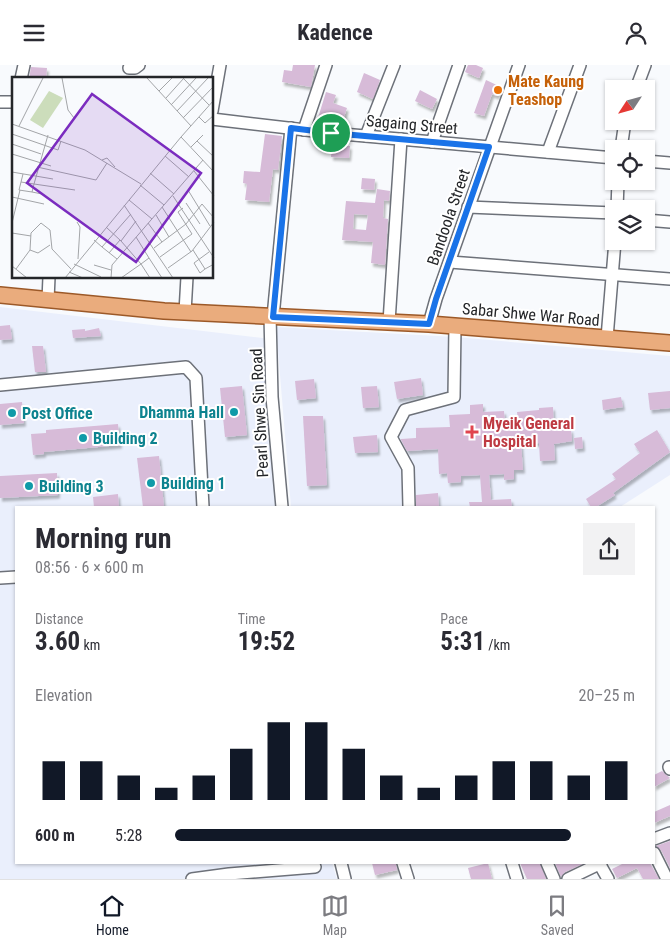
<!DOCTYPE html>
<meta charset="utf-8">
<style>
:root{--surface:#fff;--page:#f2f2f3;--text:#2b2b33;--muted:#7c7c81;--line:#e1e1e2;--accent:#111827}
body{margin:0;font-family:"Roboto Condensed",sans-serif;background:var(--page);color:var(--text);height:100vh;display:flex;flex-direction:column;font-size:19px;white-space:nowrap}
*{box-sizing:border-box;margin:0}
p{font-size:16px;color:var(--muted)}
.icon{flex:none;width:28px;height:28px;fill:none;stroke:currentColor;stroke-width:2;stroke-linecap:round;stroke-linejoin:round}
.map{position:relative;flex:1;overflow:hidden}
.side{position:absolute;left:15px;top:441px;width:640px;height:358px;display:flex;flex-direction:column;background:var(--surface);border-radius:0px;box-shadow:0 1px 4px #0004}
.side>*{flex:none}
.needle{width:32px;rotate:234deg}
.buttons{position:absolute;left:605px;top:15px;display:grid;gap:10px}
.buttons a{display:grid;place-items:center;width:50px;height:50px;border-radius:0px;background:var(--surface);box-shadow:0 1px 4px #0004;font-size:25px}
.pin{position:absolute;display:grid;place-items:center;width:42px;height:42px;color:#fff;margin:-21px;border:2px solid #fff;border-radius:50%;box-shadow:0 1px 5px #0007}
.round{display:grid;place-items:center;flex:none;width:52px;height:52px;border-radius:0px;background:var(--page)}
.summary{display:flex;align-items:center;justify-content:space-between;height:85px;padding:0 20px}
h1{font-size:28px;font-weight:700;line-height:38px}
.figures{display:grid;grid-template-columns:repeat(3,1fr);gap:8px;height:85px;padding:5px 20px}
.figures div{display:grid;align-content:center}
.figures b{font-size:25px;font-weight:700}
.figures small{font-size:14px;font-weight:400}
.figures p{font-size:14px}
.chart{height:140px;padding:10px 20px}
.chart p{display:flex;justify-content:space-between}
.chart svg{width:100%;height:90px;margin-top:5px;stroke:var(--accent);stroke-width:6}
ul{padding:0 20px;list-style:none;font-size:16px}
li{display:grid;grid-template-columns:80px 60px 1fr;align-items:center;height:38px}
li i{height:12px;border-radius:6px;background:var(--accent)}
header{display:flex;justify-content:space-between;align-items:center;height:65px;padding:0 20px;background:var(--surface);font-size:22px;font-weight:700}
.menu{display:flex;justify-content:space-around;align-items:center;height:70px;border-top:1px solid var(--line);background:var(--surface);font-size:14px;color:var(--muted)}
.menu a{display:grid;justify-items:center;gap:2px}
.menu .active{color:var(--accent)}
.map>svg:first-child{display:block}
</style>
<header><svg class="icon" aria-label="menu" viewBox="0 0 24 24"><path d="M4 6h16M4 12h16M4 18h16"/></svg>Kadence<svg class="icon" aria-label="person" viewBox="0 0 24 24"><circle cx="12" cy="8" r="4"/><path d="M4 21q1-7 8-7t8 7"/></svg></header>
<div class="map">
<svg width="670" height="814" viewBox="0 0 670 814">
<defs>
<filter id="shadow"><feDropShadow dx="2" dy="3.5" stdDeviation="1" flood-color="#0004"/></filter>
</defs>
<rect width="100%" height="100%" fill="#f8fafd"/>
<g fill="#eaeffc">
<polygon points="0,242 271,274 282,442 16,442 16,798 332,798 337,814 0,814"/>
<polygon points="276,262 455,272 670,291 670,410 620,442 291,442"/>
</g>
<g fill="#d7bbd8" fill-rule="evenodd" filter="url(#shadow)">
<polygon points="293,0 315,0 311,22 282,17 284,5 292,6"/>
<polygon points="468,0 476,0 483,3 479,13 465,7"/>
<polygon points="31,2 47,3 46,14 29,14"/>
<polygon points="364,8 380,15 373,34 357,27"/>
<polygon points="486,15 501,22 497,31 492,29 484,51 474,48"/>
<polygon points="420,25 437,34 432,44 415,36"/>
<polygon points="326,27 336,30 333,38 347,43 341,61 317,56"/>
<polygon points="265,69 282,71 278,105 273,104 269,137 245,135 247,119 243,118 244,106 260,107"/>
<polygon points="332,80 350,81 349,93 331,92"/>
<polygon points="362,113 375,114 374,125 361,124"/>
<path d="M377 124 390 126 389 136 384 135 383 153 388 154 385 200 371 198 373 177 342 175 346 136 375 138ZM354 149 368 150 366 165 353 164Z"/>
<polygon points="10,260 12,274 0,275 0,261"/>
<polygon points="99,263 101,271 73,273 72,265 85,264 85,266"/>
<polygon points="32,281 43,281 46,307 35,307"/>
<polygon points="421,313 423,330 397,334 394,317"/>
<polygon points="314,314 316,333 297,335 295,316"/>
<polygon points="242,321 247,370 225,372 220,323"/>
<polygon points="377,321 379,342 363,343 361,322"/>
<polygon points="670,326 670,343 650,345 648,328"/>
<polygon points="621,332 623,342 603,345 602,335"/>
<polygon points="22,337 24,358 0,360 0,339"/>
<polygon points="483,339 483,347 504,346 505,357 518,356 517,347 539,345 539,343 553,342 554,366 571,364 572,376 554,379 555,395 540,396 539,378 521,379 523,405 514,405 514,414 504,415 504,409 489,410 491,435 511,434 512,442 470,442 469,437 482,437 480,410 461,411 461,417 448,418 447,408 439,409 438,384 407,386 401,375 401,374 416,373 416,363 450,362 449,350 470,349 470,340"/>
<polygon points="303,351 323,351 327,420 307,421"/>
<polygon points="118,359 120,380 44,387 44,389 33,390 31,369 46,368 46,365"/>
<polygon points="657,365 670,387 613,428 615,430 596,442 591,442 586,434 616,414 612,409 640,388 634,379"/>
<polygon points="377,370 378,387 355,388 353,372"/>
<polygon points="582,372 583,383 575,384 574,373"/>
<polygon points="159,391 164,442 143,442 137,393"/>
<polygon points="57,408 58,430 0,433 0,411"/>
<polygon points="438,428 439,442 416,442 416,430"/>
<polygon points="118,429 119,442 94,442 93,432"/>
<polygon points="662,706 670,713 654,722 654,710"/>
<polygon points="670,740 670,751 654,758 654,747"/>
<polygon points="670,776 670,803 661,785 656,781"/>
<polygon points="372,798 396,798 397,805 375,810"/>
<polygon points="488,798 492,814 471,814 468,803"/>
<polygon points="520,798 540,798 546,814 527,814"/>
<polygon points="555,798 585,798 565,807 561,812"/>
<polygon points="624,798 650,798 659,814 643,814 637,803 617,813 612,804"/>
</g>
<g fill="none" stroke-linecap="round" stroke-linejoin="round">
<g stroke="#6d7179" stroke-width="14">
<g id="minor">
<polyline points="129,3 135,3 139,0"/>
<polyline points="21,14 24,0"/>
<polyline points="636,24 645,0"/>
<polyline points="0,37 14,37"/>
<polyline points="212,46 220,0"/>
<polyline points="212,54 331,68 614,93"/>
<polyline points="304,65 326,0"/>
<polyline points="366,71 394,0"/>
<polyline points="432,77 459,0"/>
<polyline points="621,84 625,56"/>
<polyline points="548,87 580,0"/>
<polyline points="646,96 670,98"/>
<polyline points="468,142 614,148"/>
<polyline points="617,144 618,116"/>
<polyline points="646,155 670,157"/>
<polyline points="450,197 670,214"/>
<polyline points="48,235 49,212"/>
<polyline points="185,247 187,212"/>
<polyline points="270,251 272,332 282,442"/>
<polyline points="273,252 291,63"/>
<polyline points="389,257 401,74"/>
<polyline points="429,259 436,234 519,0"/>
<polyline points="607,273 615,176"/>
<polyline points="0,320 186,302 196,313 203,442"/>
<polyline points="409,442 408,403 391,372 405,345 454,332 455,261"/>
<polyline points="0,513 16,512"/>
<polyline points="669,702 670,704"/>
<polyline points="654,774 670,768"/>
<polyline points="654,788 667,814"/>
<polyline points="341,798 345,814"/>
<polyline points="403,798 408,814"/>
<polyline points="512,798 517,814"/>
<polyline points="547,798 554,814"/>
<polyline points="599,798 608,814"/>
<polyline points="192,814 229,809 315,802"/>
<polyline points="568,814 601,798"/>
</g>
</g>
<g stroke="#9c5928" stroke-width="18">
<polyline id="major" points="0,230 164,246 429,259 670,278"/>
</g>
<use href="#minor" stroke="#fff" stroke-width="11"/>
<use href="#major" stroke="#eaac7d" stroke-width="15"/>
</g>
<g fill="none" stroke-linecap="round" stroke-linejoin="round">
<g stroke="#fff" stroke-width="10">
<polygon id="route" points="291,63 331,68 489,82 436,234 429,259 273,252"/>
</g>
<use href="#route" stroke="#1a73e8" stroke-width="6"/>
</g>
<circle fill="#e8710a" stroke="#fff" stroke-width="2" cx="498" cy="25" r="5"/>
<g fill="#0f9aa8" stroke="#fff" stroke-width="2">
<circle cx="234" cy="347" r="5"/>
<circle cx="12" cy="348" r="5"/>
<circle cx="83" cy="373" r="5"/>
<circle cx="151" cy="418" r="5"/>
<circle cx="29" cy="421" r="5"/>
</g>
<path fill="#e0444e" stroke="#fff" stroke-width="2" d="M469.5 359.5h5v5h5v5h-5v5h-5v-5h-5v-5h5z"/>
<g text-anchor="middle" stroke-width="4" stroke-linejoin="round" paint-order="stroke">
<g font-size="16" font-weight="bold" fill="#c56008" stroke="#fff" text-anchor="start">
<text x="508" y="22">Mate Kaung<tspan x="508" dy="18">Teashop</tspan></text>
</g>
<g font-size="16" fill="#242629" stroke="#fff">
<text transform="translate(412 59) rotate(5)" y="6">Sagaing Street</text>
<text transform="translate(448 152) rotate(-71)" y="6">Bandoola Street</text>
<text transform="translate(531 249) rotate(5)" y="6">Sabar Shwe War Road</text>
<text transform="translate(259 348) rotate(-93)" y="6">Pearl Shwe Sin Road</text>
</g>
<g font-size="16" font-weight="bold" fill="#0d838f" stroke="#fff" text-anchor="start">
<text x="224" y="353" text-anchor="end">Dhamma Hall</text>
<text x="22" y="354">Post Office</text>
<text x="93" y="379">Building 2</text>
<text x="161" y="424">Building 1</text>
<text x="39" y="427">Building 3</text>
</g>
<g font-size="16" font-weight="bold" fill="#be3a42" stroke="#fff" text-anchor="start">
<text x="483" y="364">Myeik General<tspan x="483" dy="18">Hospital</tspan></text>
</g>
</g>
<g transform="translate(12 12)">
<rect width="201" height="201" fill="#f8fafd"/>
<path d="M37 14 51 21 31 51 18 43Z" fill="#cdb"/>
<path fill="none" stroke="#a3a5a8" stroke-width="1" d="M50 1 56 33 62 41M135 1 179 49M171 1 197 28M147 14 160 1M154 21 172 1M159 28 184 1M165 34 196 1M187 40 193 46 202 38M171 41 202 9M0 47 73 73 129 107M7 49 31 1M0 57 46 73 49 64M36 58 22 107 63 113M169 60 202 23M185 64 202 80M0 67 29 77M179 70 191 58M0 77 39 89M153 79 177 100M90 83 95 81 103 90M25 90 84 103 95 86M182 94 202 119M0 95 41 102M138 96 162 117M11 97 7 113 20 115M9 105 22 107 20 115 30 117M128 108 152 128M176 113 198 149M161 119 202 181M0 120 32 127M117 123 140 142M174 126 188 147M112 128 161 201M150 130 179 175M171 131 166 135 180 157M144 138 157 160M65 145 68 150 66 182M0 146 8 113M136 146 150 165M94 150 109 164M0 156 19 159M124 160 137 181 129 187 109 164 124 144M82 163 90 170 119 137M38 168 26 176 18 173 19 156 29 146 38 153 40 172 59 192M90 170 105 182M142 171 174 147 190 127 202 141M181 173 193 192 202 187M97 176 108 163M148 180 180 157M137 181 150 201M62 187 89 200M82 188 99 193M0 189 15 201M156 191 180 174 202 145M4 192 18 173M193 192 188 196 182 186 197 175M57 195 71 201M53 201 169 60 202 95M99 201 100 188 191 83M109 201 129 187 138 201"/>
<path fill="#7b2cbf" fill-opacity="0.15" stroke="#7b2cbf" stroke-width="2.5" d="M80 17 189 96 124 185 15 106Z"/>
<rect width="201" height="201" fill="none" stroke="#242629" stroke-width="2.5"/>
</g>
</svg>
<div class="buttons">
<a><svg class="needle" viewBox="-14 -14 28 28"><path d="M0-13l5 13h-10z" fill="#e53935"/><path d="M0 13l5-13h-10z" fill="#7c7c81"/></svg></a>
<a><svg class="icon" aria-label="locate" viewBox="0 0 24 24"><circle cx="12" cy="12" r="6"/><path d="M12 2v4M12 18v4M2 12h4M18 12h4"/></svg></a>
<a><svg class="icon" aria-label="layers" viewBox="0 0 24 24"><path d="M12 4l9 5-9 5-9-5zM3 14l9 5 9-5"/></svg></a>
</div>
<div class="pin" style="left:331px;top:68px;background:#1e9e55"><svg class="icon" aria-label="arrive" viewBox="0 0 24 24"><path d="M6 21V4h12l-3 4 3 4H6"/></svg></div>
<section class="side">
<div class="summary"><div><h1>Morning run</h1><p>08:56 · 6 × 600 m</p></div><a class="round"><svg class="icon" aria-label="share" viewBox="0 0 24 24"><path d="M12 15V3M7 8l5-5 5 5M5 13v7h14v-7"/></svg></a></div>
<div class="figures">
<div><p>Distance</p><b>3.60<small> km</small></b></div>
<div><p>Time</p><b>19:52</b></div>
<div><p>Pace</p><b>5:31<small> /km</small></b></div>
</div>
<div class="chart"><p><span>Elevation</span>20–25 m</p>
<svg viewBox="0 0 160 44" preserveAspectRatio="none"><path d="M5 44V25M15 44V25M25 44V32M35 44V38M45 44V32M55 44V19M65 44V6M75 44V6M85 44V19M95 44V32M105 44V38M115 44V32M125 44V25M135 44V25M145 44V32M155 44V25"/></svg>
</div>
<ul>
<li><b>600 m</b>5:28<i style="width:86%"></i></li>
</ul>
</section>
</div>
<nav class="menu">
<a class="active"><svg class="icon" aria-label="home" viewBox="0 0 24 24"><path d="M3 11l9-7 9 7M6 9v11h12V9"/></svg>Home</a>
<a><svg class="icon" aria-label="map" viewBox="0 0 24 24"><path d="M3 6l6-2 6 2 6-2v14l-6 2-6-2-6 2zM9 4v14M15 6v14"/></svg>Map</a>
<a><svg class="icon" aria-label="saved" viewBox="0 0 24 24"><path d="M7 4h10v16l-5-4-5 4z"/></svg>Saved</a>
</nav>
